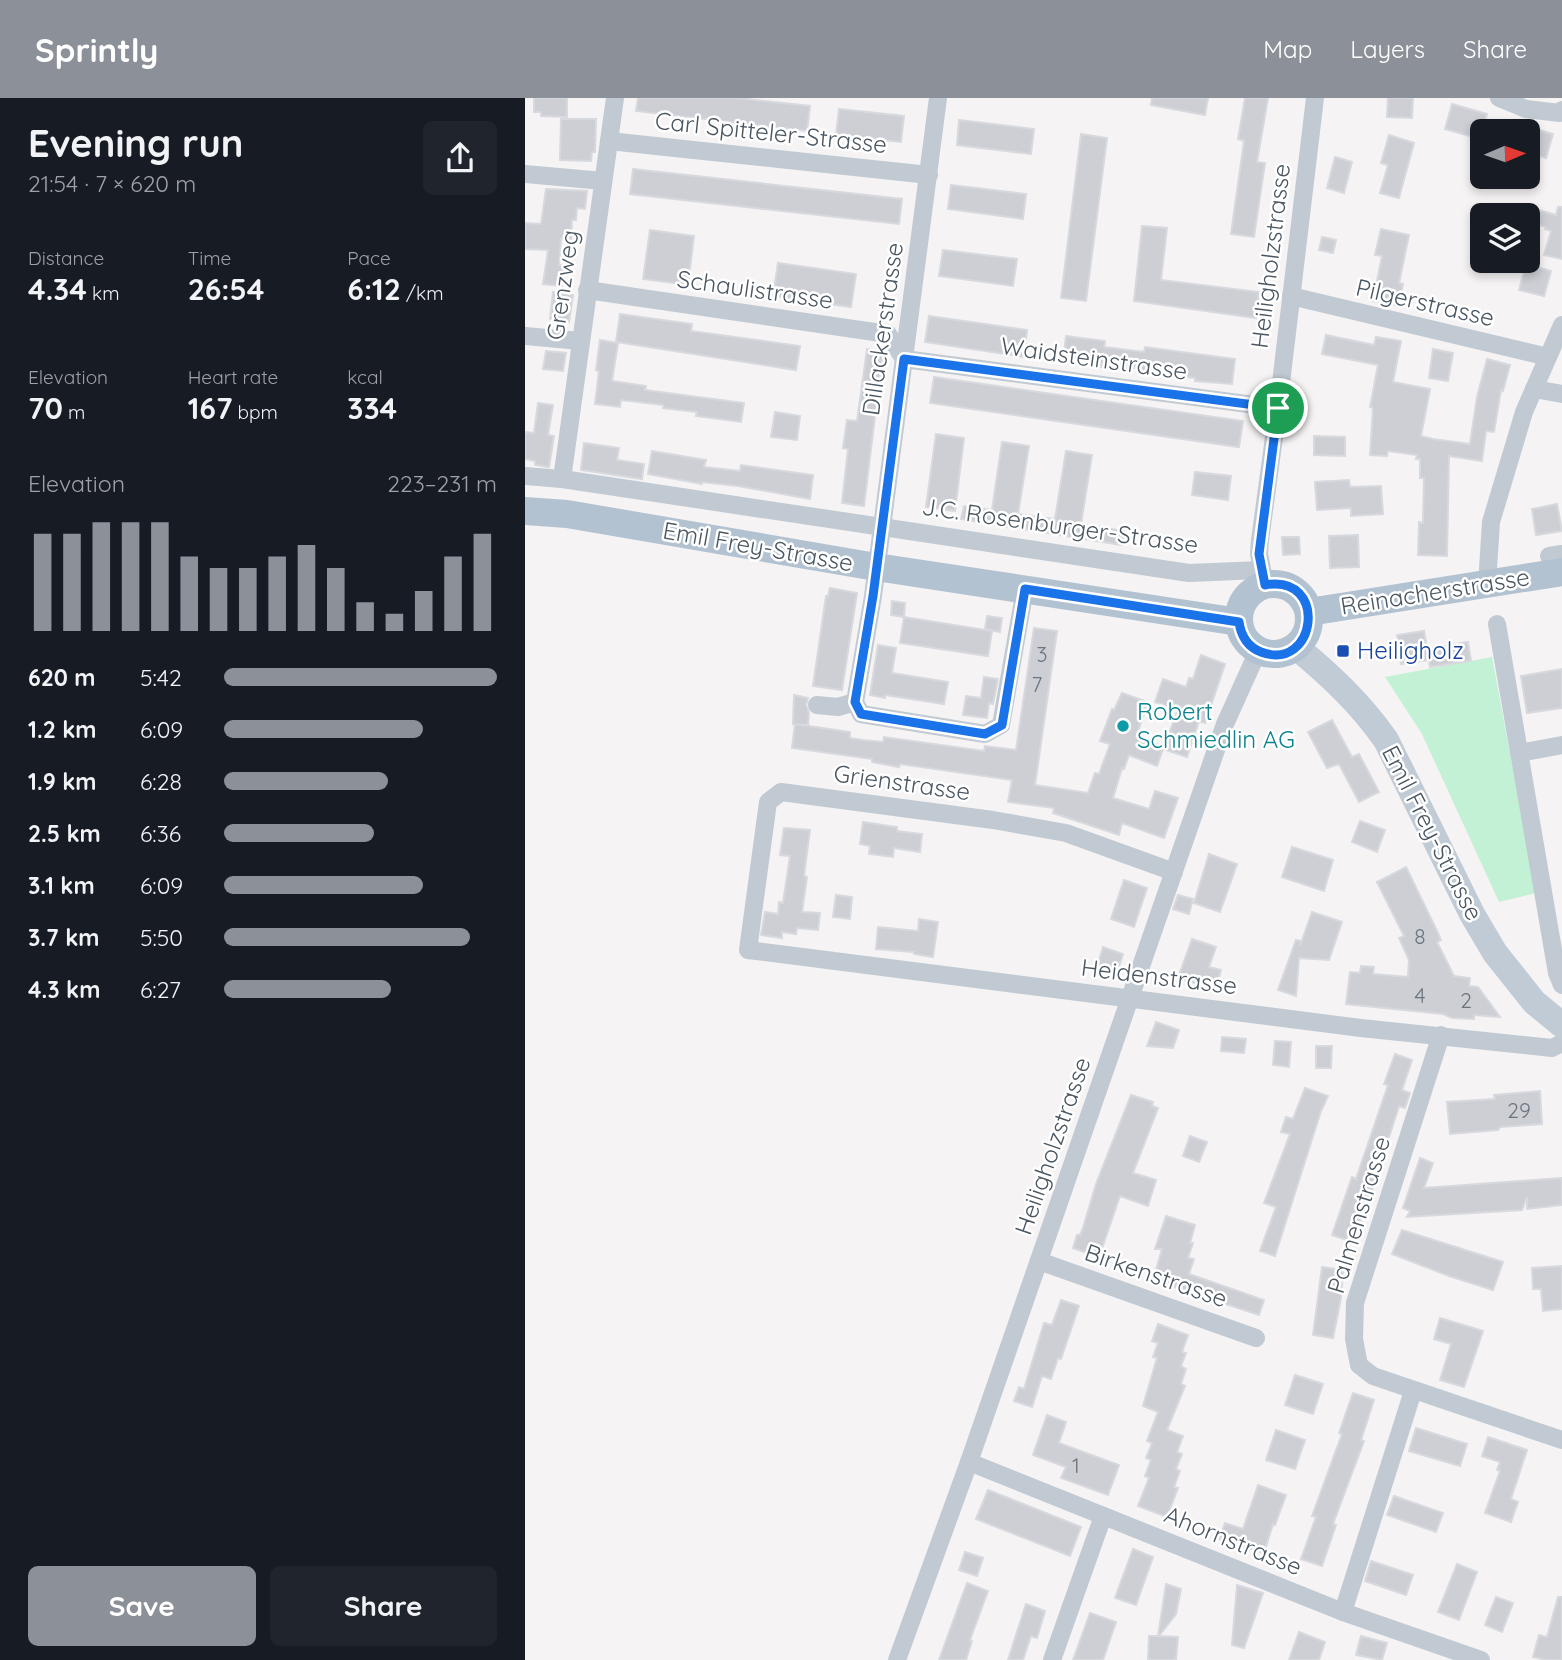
<!DOCTYPE html>
<meta charset="utf-8">
<style>
:root{--surface:#171b24;--page:#20242c;--text:#f1f3f6;--muted:#9ea1a6;--accent:#8c9099}
body{margin:0;font-family:Quicksand,sans-serif;background:var(--page);color:var(--text);height:100vh;display:flex;flex-direction:column;font-size:26px;white-space:nowrap}
*{box-sizing:border-box;margin:0}
p{font-size:23px;color:var(--muted)}
.icon{flex:none;width:38px;height:38px;fill:none;stroke:currentColor;stroke-width:2;stroke-linecap:round;stroke-linejoin:round}
.map{position:relative;flex:1;overflow:hidden}
.details{display:flex;flex-direction:column;background:var(--surface);width:525px}
.details>*{flex:none}
.needle{width:46px;rotate:88deg}
.tools{position:absolute;left:945px;top:21px;display:grid;gap:14px}
.tools a{display:grid;place-items:center;width:70px;height:70px;border-radius:10px;background:var(--surface);box-shadow:0 4px 10px #0003;font-size:35px}
.pin{position:absolute;display:grid;place-items:center;width:60px;height:60px;color:#fff;margin:-30px;border:4px solid #fff;border-radius:50%;box-shadow:0 2px 7px #0007}
.round{display:grid;place-items:center;flex:none;width:74px;height:74px;border-radius:10px;background:var(--page)}
.head{display:flex;align-items:center;justify-content:space-between;height:119px;padding:0 28px}
h1{font-size:38px;font-weight:700;line-height:52px}
.stats{display:grid;grid-template-columns:repeat(3,1fr);gap:10px;height:119px;padding:7px 28px}
.stats div{display:grid;align-content:center}
.stats b{font-size:30px;font-weight:700}
.stats small{font-size:19px;font-weight:400}
.stats p{font-size:19px}
.chart{height:196px;padding:14px 28px}
.chart p{display:flex;justify-content:space-between}
.chart svg{width:100%;height:126px;margin-top:7px;stroke:var(--accent);stroke-width:6}
.button{display:flex;gap:14px;margin-top:auto;padding:14px 28px}
.button a{flex:1;height:80px;border-radius:10px;background:var(--accent);color:#fff;font-size:28px;font-weight:700;line-height:80px;text-align:center}
.button a+a{background:var(--page);color:var(--text)}
ul{padding:0 28px;list-style:none;font-size:23px}
li{display:grid;grid-template-columns:112px 84px 1fr;align-items:center;height:52px}
li i{height:18px;border-radius:9px;background:var(--accent)}
header{display:flex;align-items:center;gap:42px;box-sizing:border-box;height:98px;padding:0 35px;background:var(--accent);color:#fff}
header strong{font-size:33px}
nav{display:flex;gap:38px;margin-inline-start:auto;font-size:24px}
main{display:flex;flex:1;min-height:0}
.map>svg:first-child{display:block}
</style>
<header>
<strong>Sprintly</strong>
<nav><a>Map</a><a>Layers</a><a>Share</a></nav>
</header>
<main>
<section class="details">
<div class="head"><div><h1>Evening run</h1><p>21:54 · 7 × 620 m</p></div><a class="round"><svg class="icon" aria-label="share" viewBox="0 0 24 24"><path d="M12 15V3M7 8l5-5 5 5M5 13v7h14v-7"/></svg></a></div>
<div class="stats">
<div><p>Distance</p><b>4.34<small> km</small></b></div>
<div><p>Time</p><b>26:54</b></div>
<div><p>Pace</p><b>6:12<small> /km</small></b></div>
</div>
<div class="stats">
<div><p>Elevation</p><b>70<small> m</small></b></div>
<div><p>Heart rate</p><b>167<small> bpm</small></b></div>
<div><p>kcal</p><b>334</b></div>
</div>
<div class="chart"><p><span>Elevation</span>223–231 m</p>
<svg viewBox="0 0 160 44" preserveAspectRatio="none"><path d="M5 44V10M15 44V10M25 44V6M35 44V6M45 44V6M55 44V18M65 44V22M75 44V22M85 44V18M95 44V14M105 44V22M115 44V34M125 44V38M135 44V30M145 44V18M155 44V10"/></svg>
</div>
<ul>
<li><b>620 m</b>5:42<i style="width:100%"></i></li>
<li><b>1.2 km</b>6:09<i style="width:73%"></i></li>
<li><b>1.9 km</b>6:28<i style="width:60%"></i></li>
<li><b>2.5 km</b>6:36<i style="width:55%"></i></li>
<li><b>3.1 km</b>6:09<i style="width:73%"></i></li>
<li><b>3.7 km</b>5:50<i style="width:90%"></i></li>
<li><b>4.3 km</b>6:27<i style="width:61%"></i></li>
</ul>
<div class="button"><a>Save</a><a>Share</a></div>
</section>
<div class="map">
<svg width="1037" height="1562" viewBox="0 0 1037 1562">
<rect width="100%" height="100%" fill="#f5f3f3"/>
<polygon fill="#c3f1d5" points="967,559 1011,795 974,804 897,636 860,579"/>
<g fill="#cdcfd5" stroke="#d7d9de" stroke-width="2">
<polygon points="9,0 42,0 42,19 16,18 16,14 9,14"/>
<polygon points="113,0 213,0 285,8 282,33 111,13"/>
<polygon points="627,0 683,0 680,17 626,7"/>
<polygon points="720,0 743,0 732,64 740,65 729,139 706,136 719,43 713,41"/>
<polygon points="863,0 888,0 887,20 862,19"/>
<polygon points="927,6 962,16 955,41 920,31"/>
<polygon points="314,11 379,18 376,44 311,37"/>
<polygon points="36,21 71,21 70,54 67,54 66,63 35,62"/>
<polygon points="434,22 509,31 506,56 432,47"/>
<polygon points="1003,29 1028,36 1021,60 1003,54"/>
<polygon points="556,36 582,40 561,203 536,200"/>
<polygon points="864,37 889,45 874,100 855,95 863,67 856,65"/>
<polygon points="810,59 827,64 819,95 802,90"/>
<polygon points="108,71 377,101 374,126 105,96"/>
<polygon points="426,87 501,96 498,121 423,111"/>
<polygon points="21,91 62,93 60,111 52,110 51,122 47,122 46,142 36,141 34,167 40,168 37,188 18,186 23,152 0,151 0,125 16,126"/>
<polygon points="1003,109 1031,117 1033,109 1037,109 1037,161 1019,157 1026,133 1020,131 1021,129 1003,123"/>
<polygon points="617,128 642,130 636,182 734,194 731,220 609,203"/>
<polygon points="856,131 884,137 874,185 878,186 874,208 848,203 857,158 850,157"/>
<polygon points="125,132 169,138 163,187 118,181"/>
<polygon points="797,139 811,142 808,155 794,152"/>
<polygon points="418,152 492,161 488,188 414,178"/>
<polygon points="253,165 331,176 326,209 248,198"/>
<polygon points="1001,166 1026,173 1019,198 994,192"/>
<polygon points="28,194 48,197 44,224 25,221"/>
<polygon points="95,216 167,226 166,233 275,248 271,272 91,244"/>
<polygon points="404,218 502,232 499,259 400,244"/>
<polygon points="801,237 849,247 851,239 876,243 868,284 905,291 896,338 908,341 945,346 952,299 962,261 985,267 978,293 976,292 969,334 961,333 957,363 924,358 922,458 893,457 894,424 898,425 899,380 895,380 895,361 891,361 892,357 863,353 862,358 845,357 848,310 845,309 853,267 797,256"/>
<polygon points="541,238 580,243 579,249 619,254 620,249 710,261 707,286 670,283 670,280 617,274 617,271 577,266 576,269 538,264"/>
<polygon points="75,242 93,245 87,283 121,288 120,292 219,305 216,324 171,318 172,314 138,310 138,307 96,302 95,309 70,306 74,273 71,272"/>
<polygon points="342,251 358,253 339,408 317,405 323,351 318,350 322,322 332,323"/>
<polygon points="908,251 928,255 923,283 904,280"/>
<polygon points="21,253 41,255 38,273 18,271"/>
<polygon points="409,279 718,323 714,349 405,305"/>
<polygon points="13,305 28,307 23,337 29,338 24,369 10,367 10,363 0,361 0,334 9,335"/>
<polygon points="250,314 275,318 272,342 246,339"/>
<polygon points="411,336 439,340 430,413 401,409"/>
<polygon points="789,338 820,339 820,358 789,357"/>
<polygon points="477,344 504,348 493,416 530,421 541,353 567,357 556,426 599,433 597,447 436,421 439,408 467,412"/>
<polygon points="59,345 94,350 92,362 119,366 117,381 56,372"/>
<polygon points="127,353 181,362 179,369 215,373 216,367 288,377 285,401 213,388 177,384 177,386 123,376"/>
<polygon points="670,374 706,378 703,402 667,397"/>
<polygon points="824,382 825,389 856,388 858,416 826,418 826,410 792,412 790,384"/>
<polygon points="1032,406 1037,433 1011,437 1007,411"/>
<polygon points="833,437 834,469 805,470 804,438"/>
<polygon points="757,439 774,439 775,456 758,457"/>
<polygon points="305,490 332,495 317,592 288,588 301,498 303,498"/>
<polygon points="367,503 380,505 379,519 366,517"/>
<polygon points="462,518 477,520 475,534 460,531"/>
<polygon points="379,519 467,533 463,558 375,545"/>
<polygon points="509,530 532,533 510,687 563,695 570,675 574,676 585,646 575,643 587,611 589,612 597,595 623,604 611,639 639,649 653,611 630,604 638,581 661,589 664,580 668,581 676,557 700,566 680,625 674,623 662,659 638,651 632,668 604,657 599,671 597,670 588,700 624,711 630,693 653,700 639,740 597,725 594,737 528,715 529,710 483,704 487,682 375,666 374,669 347,664 347,661 267,650 270,626 325,634 325,640 338,642 358,644 359,639 459,653 460,648 491,652"/>
<polygon points="899,533 904,562 876,566 872,537"/>
<polygon points="943,544 946,563 905,569 902,551"/>
<polygon points="353,547 371,550 367,575 423,584 419,606 360,597 360,600 345,597"/>
<polygon points="1037,571 1037,610 1002,615 996,578"/>
<polygon points="459,579 473,581 468,606 464,605 462,620 438,617 441,598 456,600"/>
<polygon points="269,597 283,600 281,607 284,615 283,627 268,626"/>
<polygon points="807,622 827,659 834,656 854,694 834,704 814,666 802,670 783,634"/>
<polygon points="835,723 860,732 852,754 827,744"/>
<polygon points="338,724 372,729 372,733 397,736 395,754 369,750 368,759 344,756 345,748 335,746"/>
<polygon points="259,730 285,732 279,778 282,779 277,814 295,815 293,832 272,830 271,836 257,834 257,840 236,837 240,814 253,816 254,804 258,805 265,758 255,757"/>
<polygon points="767,749 808,762 799,793 757,779"/>
<polygon points="684,756 712,766 695,814 669,805"/>
<polygon points="881,769 912,833 916,842 912,844 929,878 945,880 944,888 953,889 975,919 949,917 949,921 927,920 918,916 821,906 825,874 835,875 836,868 849,869 848,876 883,879 884,862 874,840 879,838 852,784"/>
<polygon points="599,782 622,790 609,829 586,821"/>
<polygon points="311,797 327,799 325,821 308,819"/>
<polygon points="653,797 668,801 664,816 648,811"/>
<polygon points="787,814 817,824 804,862 774,860 771,898 753,892 771,842 776,843 775,848"/>
<polygon points="394,821 413,824 408,859 389,856 389,854 351,851 353,829 393,833"/>
<polygon points="667,841 691,849 684,869 696,872 691,891 653,880"/>
<polygon points="578,849 598,856 590,881 570,875"/>
<polygon points="631,924 654,932 648,950 622,948"/>
<polygon points="697,939 721,941 719,955 696,953"/>
<polygon points="750,943 766,944 764,969 748,967"/>
<polygon points="791,948 807,948 806,970 791,970"/>
<polygon points="870,956 887,962 877,992 885,995 880,1010 874,1008 840,1114 828,1136 824,1135 822,1142 807,1137 827,1079 831,1081 863,987 859,986"/>
<polygon points="780,990 803,998 796,1013 750,1158 735,1153 751,1109 739,1105 765,1036 756,1034 761,1019 768,1021"/>
<polygon points="1015,993 1017,1026 975,1029 973,1032 925,1036 922,1004 970,1001 969,997"/>
<polygon points="606,997 628,1004 627,1008 633,1010 608,1075 631,1082 623,1108 595,1098 574,1159 548,1150 552,1137 555,1137 558,1130 571,1086"/>
<polygon points="665,1038 682,1044 674,1064 658,1058"/>
<polygon points="895,1060 908,1065 899,1090 1037,1080 1037,1107 1002,1111 1002,1099 997,1112 882,1119 885,1113 878,1110"/>
<polygon points="641,1118 670,1127 665,1145 668,1145 663,1160 669,1161 664,1176 739,1202 734,1217 628,1182 637,1151 630,1151"/>
<polygon points="877,1132 978,1164 968,1192 924,1178 867,1156"/>
<polygon points="1037,1168 1037,1211 1018,1213 1016,1191 1008,1191 1007,1170"/>
<polygon points="797,1169 818,1172 816,1200 808,1240 788,1237"/>
<polygon points="536,1202 554,1208 536,1261 533,1260 526,1281 517,1278 507,1309 489,1303 494,1289 499,1291 519,1225 527,1227"/>
<polygon points="915,1220 958,1233 939,1289 915,1282 926,1246 909,1241"/>
<polygon points="633,1226 663,1237 657,1254 661,1255 656,1268 661,1271 656,1286 660,1288 642,1332 658,1338 652,1354 657,1356 651,1371 655,1373 649,1389 653,1390 642,1419 613,1408 624,1380 620,1378 626,1362 621,1360 627,1345 622,1343 633,1314 618,1308 632,1260 628,1259 633,1245 627,1243"/>
<polygon points="770,1277 798,1286 788,1316 760,1307"/>
<polygon points="828,1295 849,1302 836,1342 839,1343 808,1426 811,1427 797,1468 776,1461 791,1419 787,1418 817,1336 814,1335"/>
<polygon points="522,1317 541,1324 534,1345 594,1367 583,1397 536,1380 541,1369 508,1357"/>
<polygon points="891,1330 942,1346 935,1368 884,1353"/>
<polygon points="751,1332 780,1342 770,1371 741,1362"/>
<polygon points="963,1339 1002,1352 986,1401 993,1404 986,1424 960,1415 975,1373 972,1372 975,1364 957,1358"/>
<polygon points="733,1387 761,1397 750,1427 748,1426 739,1455 694,1441 700,1425 718,1431"/>
<polygon points="463,1392 556,1429 545,1458 451,1421"/>
<polygon points="869,1398 918,1415 911,1434 862,1417"/>
<polygon points="608,1451 628,1459 611,1507 590,1500"/>
<polygon points="440,1454 458,1460 452,1478 434,1472"/>
<polygon points="846,1463 888,1477 881,1497 840,1483"/>
<polygon points="932,1466 952,1474 934,1522 913,1514"/>
<polygon points="442,1485 463,1493 445,1542 447,1543 441,1562 414,1562"/>
<polygon points="641,1486 656,1491 651,1516 634,1538 653,1539 651,1562 623,1562 624,1538 633,1538"/>
<polygon points="712,1487 738,1495 719,1550 707,1547"/>
<polygon points="971,1499 988,1505 977,1534 960,1527"/>
<polygon points="1033,1499 1037,1499 1037,1562 1021,1562 1008,1559 1014,1537 1022,1539"/>
<polygon points="501,1506 520,1513 512,1540 506,1538 498,1562 483,1562"/>
<polygon points="565,1515 591,1524 578,1562 548,1562"/>
<polygon points="774,1534 800,1544 794,1562 764,1562"/>
<polygon points="836,1538 862,1545 857,1562 831,1557"/>
</g>
<g fill="none" stroke-linecap="round" stroke-linejoin="round">
<g stroke="#c1cad2" stroke-width="18">
<polyline points="413,0 348,498 330,604 336,616 460,636 476,627 500,491"/>
<polyline points="974,0 1001,11 1035,15 1037,12"/>
<polyline points="84,43 404,77"/>
<polyline points="0,76 78,83"/>
<polyline points="62,192 363,236 379,261 753,310"/>
<polyline points="766,198 1023,259"/>
<polyline points="0,238 55,243"/>
<polyline points="1009,291 1037,296"/>
<polyline points="0,378 37,381 664,475 736,472"/>
<polyline points="37,381 90,0"/>
<polyline points="1024,458 1037,456"/>
<polyline points="962,486 966,424 999,314 1037,227"/>
<polyline points="740,487 734,456 735,442 753,310 790,0"/>
<polyline points="972,526 1032,875 1037,887"/>
<polyline points="292,607 313,609 330,604"/>
<polyline points="994,655 1037,647"/>
<polyline points="649,774 541,735 468,722 256,694 243,704 223,852 836,930 1027,950 1037,945"/>
<polyline points="916,937 830,1205 829,1241 834,1267 848,1278 1037,1342"/>
<polyline points="514,1163 731,1240"/>
<polyline points="444,1364 818,1514 956,1562"/>
<polyline points="818,1514 888,1293"/>
<polyline points="372,1562 444,1364 700,626 733,553"/>
<polyline points="527,1562 578,1418"/>
</g>
<path stroke="#c1cbd6" stroke-width="26" d="M771 549C805 577 835 605 861 642L947 816 970 855 1009 904 1037 927"/>
<g stroke="#b3c2d1" stroke-width="28">
<polyline points="0,413 42,416 351,469 714,524"/>
<circle cx="749" cy="521" r="35"/>
<polyline points="784,514 1037,474"/>
</g>
</g>
<g fill="none" stroke-linecap="round" stroke-linejoin="round">
<g stroke="#fff" stroke-width="14">
<path id="route" d="M379 261 753 310 734 456 740 487C804 475 792 575 736 554 723 549 716 538 714 524L500 491 477 627 460 636 336 616 330 604 348 498Z"/>
</g>
<use href="#route" stroke="#1a73e8" stroke-width="9"/>
</g>
<rect fill="#1a4fb4" stroke="#fff" stroke-width="2.5" x="811" y="546" width="14" height="14" rx="3.5"/>
<circle fill="#0f9aa8" stroke="#fff" stroke-width="2.5" cx="598" cy="628" r="7"/>
<g text-anchor="middle" stroke-width="5" stroke-linejoin="round" paint-order="stroke">
<g font-size="21" fill="#6b747e">
<text x="517" y="564">3</text>
<text x="512" y="594">7</text>
<text x="895" y="846">8</text>
<text x="895" y="905">4</text>
<text x="941" y="910">2</text>
<text x="994" y="1020">29</text>
<text x="551" y="1375">1</text>
</g>
<g font-size="24" fill="#4a5661" stroke="#fff">
<text transform="translate(246 35) rotate(6)" y="8">Carl Spitteler-Strasse</text>
<text transform="translate(746 158) rotate(-83)" y="8">Heiligholzstrasse</text>
<text transform="translate(38 187) rotate(-82)" y="8">Grenzweg</text>
<text transform="translate(230 192) rotate(8)" y="8">Schaulistrasse</text>
<text transform="translate(900 205) rotate(13)" y="8">Pilgerstrasse</text>
<text transform="translate(358 231) rotate(-82)" y="8">Dillackerstrasse</text>
<text transform="translate(569 261) rotate(8)" y="8">Waidsteinstrasse</text>
<text transform="translate(535 428) rotate(8)" y="8">J.C. Rosenburger-Strasse</text>
<text transform="translate(233 449) rotate(10)" y="8">Emil Frey-Strasse</text>
<text transform="translate(910 494) rotate(-9)" y="8">Reinacherstrasse</text>
<text transform="translate(377 685) rotate(8)" y="8">Grienstrasse</text>
<text transform="translate(907 735) rotate(63)" y="8">Emil Frey-Strasse</text>
<text transform="translate(634 879) rotate(7)" y="8">Heidenstrasse</text>
<text transform="translate(528 1048) rotate(-71)" y="8">Heiligholzstrasse</text>
<text transform="translate(834 1117) rotate(-73)" y="8">Palmenstrasse</text>
<text transform="translate(631 1178) rotate(19)" y="8">Birkenstrasse</text>
<text transform="translate(708 1443) rotate(22)" y="8">Ahornstrasse</text>
</g>
<g font-size="24" fill="#164399" stroke="#fff" text-anchor="start">
<text x="832" y="561">Heiligholz</text>
</g>
<g font-size="24" fill="#0d838f" stroke="#fff" text-anchor="start">
<text x="612" y="622">Robert<tspan x="612" dy="28">Schmiedlin AG</tspan></text>
</g>
</g>
</svg>
<div class="tools">
<a><svg class="needle" viewBox="-14 -14 28 28"><path d="M0-13l5 13h-10z" fill="#e53935"/><path d="M0 13l5-13h-10z" fill="#9ea1a6"/></svg></a>
<a><svg class="icon" aria-label="layers" viewBox="0 0 24 24"><path d="M12 4l9 5-9 5-9-5zM3 14l9 5 9-5"/></svg></a>
</div>
<div class="pin" style="left:753px;top:310px;background:#1e9e55"><svg class="icon" aria-label="arrive" viewBox="0 0 24 24"><path d="M6 21V4h12l-3 4 3 4H6"/></svg></div>
</div>
</main>
